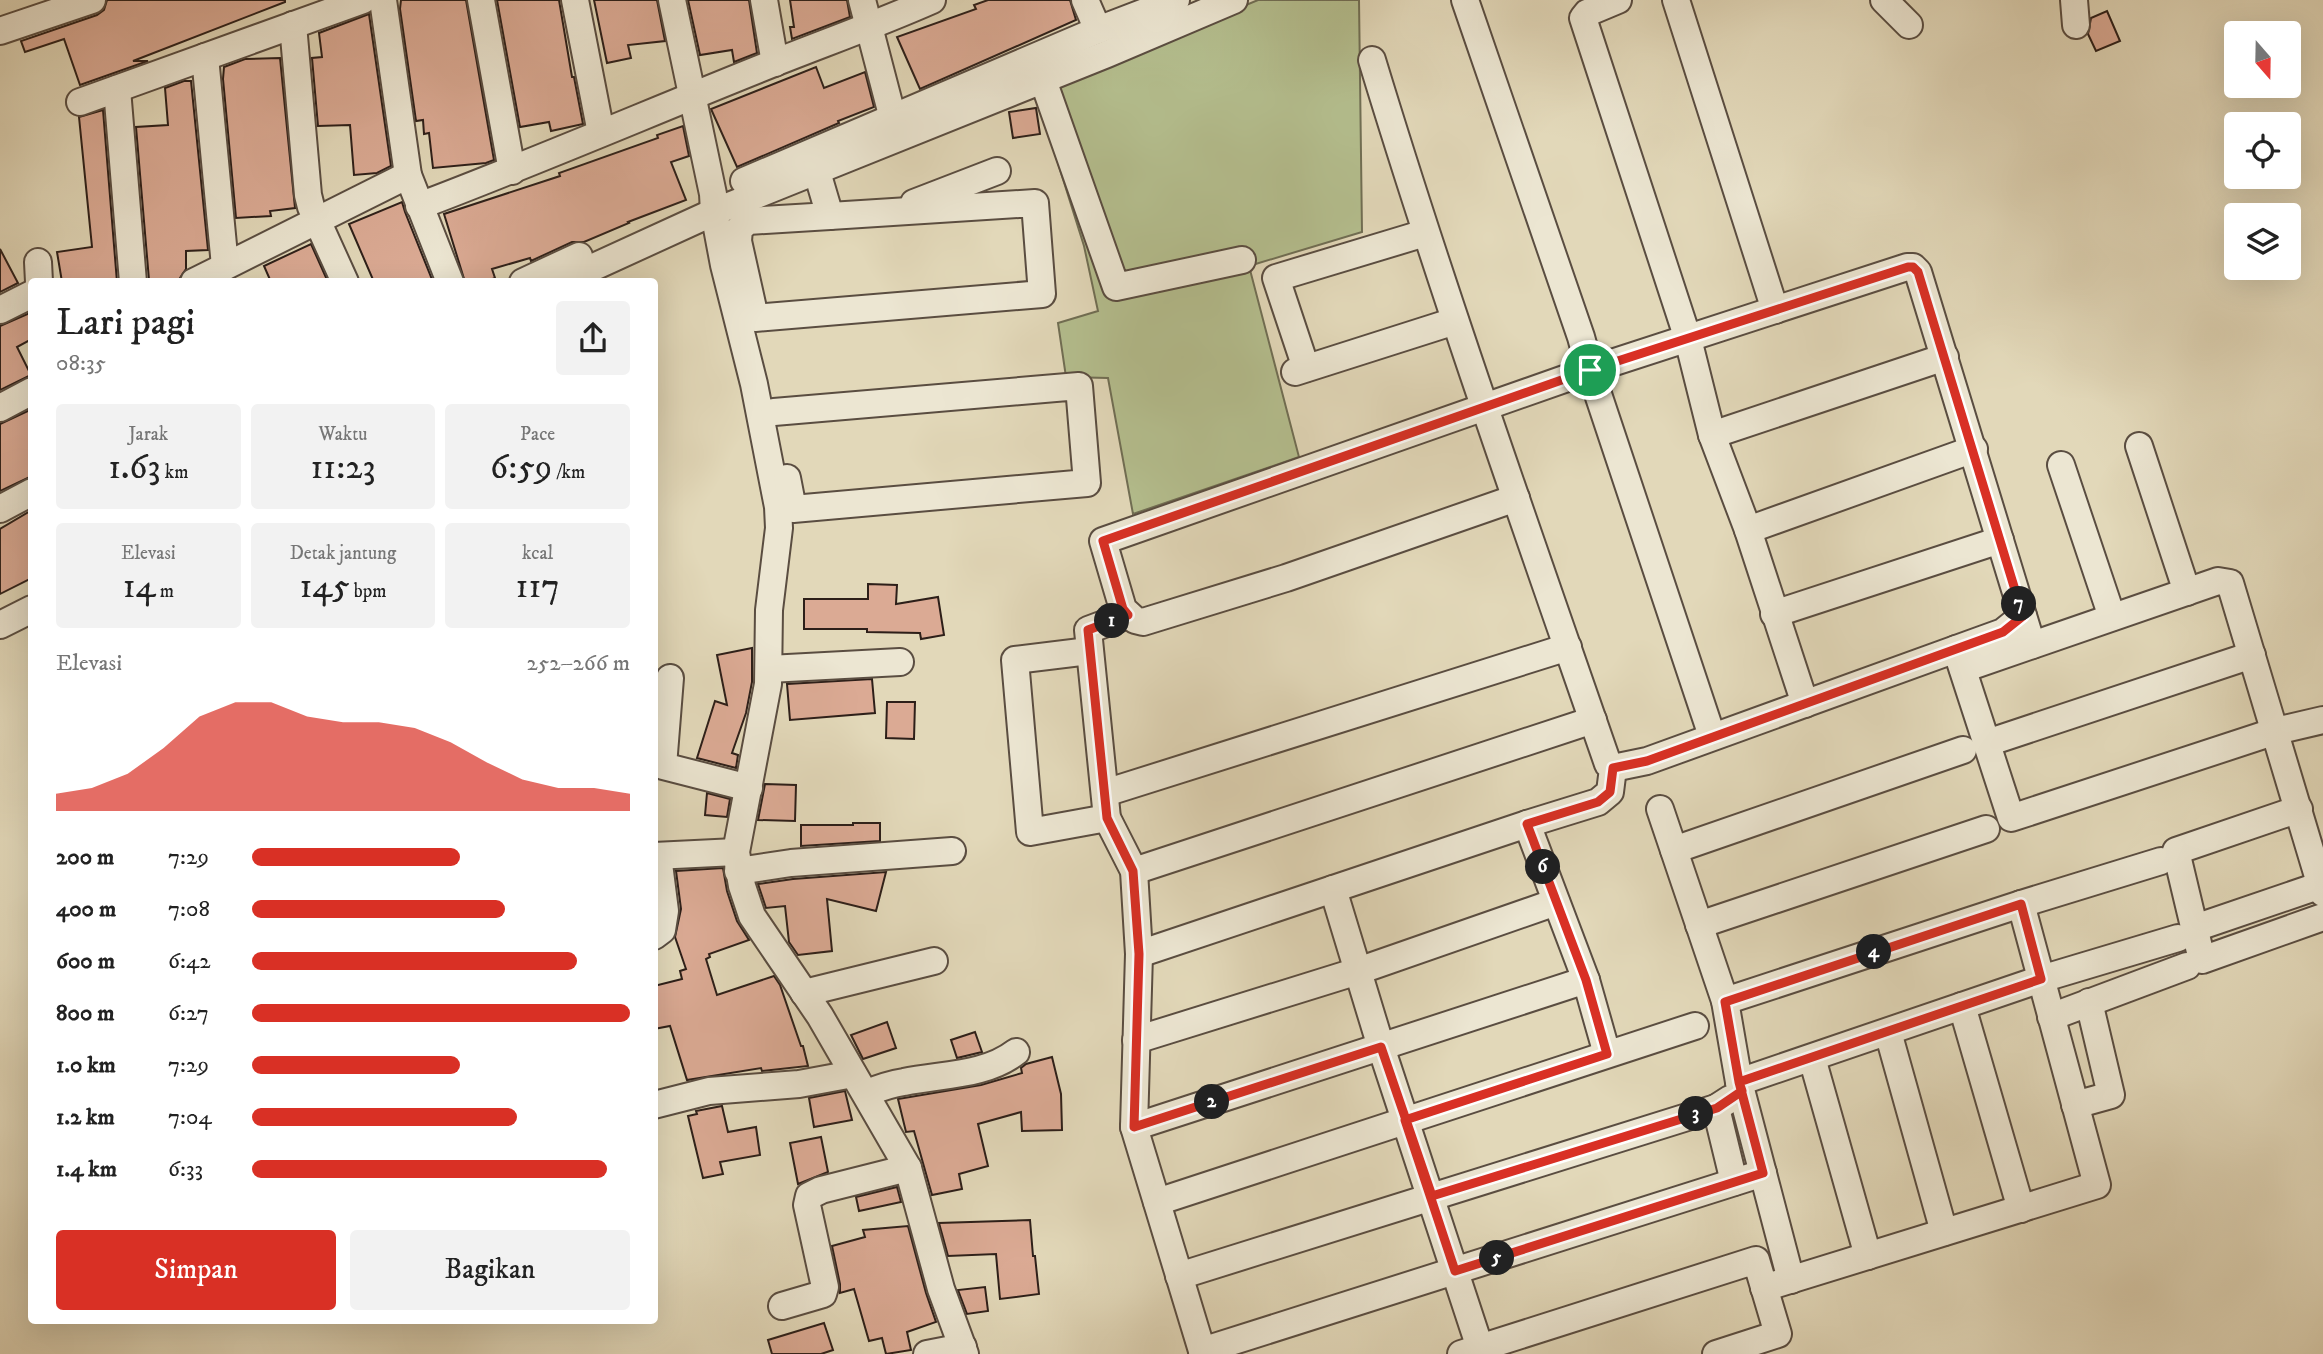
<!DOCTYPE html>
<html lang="id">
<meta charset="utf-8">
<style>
:root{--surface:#fff;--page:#f2f2f2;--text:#222;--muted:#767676;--accent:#d93025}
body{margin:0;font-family:"IM FELL DW Pica",serif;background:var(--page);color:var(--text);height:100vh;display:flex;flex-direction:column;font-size:26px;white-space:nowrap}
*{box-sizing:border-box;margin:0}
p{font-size:23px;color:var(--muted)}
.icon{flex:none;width:38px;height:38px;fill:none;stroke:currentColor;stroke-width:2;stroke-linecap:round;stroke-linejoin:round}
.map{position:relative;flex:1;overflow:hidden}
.panel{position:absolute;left:28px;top:278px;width:630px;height:1046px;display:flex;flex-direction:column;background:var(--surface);border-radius:7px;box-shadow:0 7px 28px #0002}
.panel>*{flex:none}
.needle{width:46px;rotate:160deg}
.buttons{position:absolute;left:2224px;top:21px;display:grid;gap:14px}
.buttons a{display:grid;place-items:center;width:77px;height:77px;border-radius:7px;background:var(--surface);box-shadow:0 7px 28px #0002;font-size:35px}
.pin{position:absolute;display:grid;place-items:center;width:60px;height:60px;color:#fff;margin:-30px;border:4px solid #fff;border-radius:50%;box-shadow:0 2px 7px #0007}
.km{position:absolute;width:35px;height:35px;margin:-18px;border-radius:50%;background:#222;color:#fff;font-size:19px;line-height:35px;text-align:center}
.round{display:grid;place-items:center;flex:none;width:74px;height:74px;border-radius:7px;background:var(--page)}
.headline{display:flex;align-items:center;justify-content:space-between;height:119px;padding:0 28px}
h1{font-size:38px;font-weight:600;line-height:52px}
.stats{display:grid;grid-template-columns:repeat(3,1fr);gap:10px;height:119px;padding:7px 28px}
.stats div{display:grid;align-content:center;border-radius:7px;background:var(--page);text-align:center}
.stats b{font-size:35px;font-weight:600}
.stats small{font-size:19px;font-weight:400}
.stats p{font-size:19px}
.chart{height:196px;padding:14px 28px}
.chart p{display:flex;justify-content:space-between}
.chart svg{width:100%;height:126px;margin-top:7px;fill:var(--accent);opacity:.7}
.cta{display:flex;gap:14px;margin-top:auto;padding:14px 28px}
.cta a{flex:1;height:80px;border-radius:7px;background:var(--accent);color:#fff;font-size:28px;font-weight:600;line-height:80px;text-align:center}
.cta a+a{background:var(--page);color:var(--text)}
ul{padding:0 28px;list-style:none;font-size:23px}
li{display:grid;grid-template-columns:112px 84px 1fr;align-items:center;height:52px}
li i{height:18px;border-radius:9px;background:var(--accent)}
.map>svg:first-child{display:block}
</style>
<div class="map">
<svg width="2323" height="1354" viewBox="0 0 2323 1354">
<rect width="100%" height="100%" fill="#e2d8b9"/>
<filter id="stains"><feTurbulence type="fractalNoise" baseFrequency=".00286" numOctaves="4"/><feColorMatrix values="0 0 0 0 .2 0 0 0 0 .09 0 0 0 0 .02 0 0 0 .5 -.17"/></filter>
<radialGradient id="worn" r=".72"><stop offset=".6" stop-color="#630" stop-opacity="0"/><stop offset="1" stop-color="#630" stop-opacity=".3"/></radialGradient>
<polygon fill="#b4be8e" stroke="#706e54" stroke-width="2" points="1258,0 1359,0 1362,232 1249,266 1299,457 1133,514 1108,378 1066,377 1058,323 1098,311 1084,246 1036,93"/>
<g fill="#dbaa94" stroke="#2d1f19" stroke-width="2">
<polygon points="107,0 285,0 285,2 133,61 148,61 80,85 64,39 25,52 21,41 97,15 104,10"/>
<polygon points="401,0 466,0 494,160 486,163 433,168 429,133 424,134 423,120 416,121 400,9"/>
<polygon points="497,0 559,0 572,77 574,77 583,124 551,131 549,122 520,127"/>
<polygon points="594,0 657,0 665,41 628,45 631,58 607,63"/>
<polygon points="688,0 749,0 757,53 734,62 732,50 700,55"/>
<polygon points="790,0 847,0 850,17 792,39 790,27 794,27"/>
<polygon points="988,0 1070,0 1076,20 920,89 897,37 976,9 974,5"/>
<polygon points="2107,11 2120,41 2096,51 2088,34 2091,18"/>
<polygon points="369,14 391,166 377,173 354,175 350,125 318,126 312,58 322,57 319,33"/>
<polygon points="280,58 295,208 270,211 271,216 236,218 223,79 224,67 245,59"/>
<polygon points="816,67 824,88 865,72 874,107 838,121 839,123 737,167 711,109"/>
<polygon points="184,81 191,81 208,250 186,251 186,269 178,281 149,280 136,127 168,125 165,88"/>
<polygon points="1036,108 1040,134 1013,138 1009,112"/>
<polygon points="103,110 117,282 62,282 57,252 92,247 79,117"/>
<polygon points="683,126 689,156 671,162 686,200 628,222 629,223 584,242 572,242 531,261 530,258 492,269 495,278 485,282 465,282 444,214 560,176 559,173 658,138 657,135"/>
<polygon points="402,202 405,212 433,282 374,282 349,224"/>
<polygon points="311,244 328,282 271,282 264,266"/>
<polygon points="0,249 18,283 0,292"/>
<polygon points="32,312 32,339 17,347 31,375 0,390 0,326"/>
<polygon points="32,409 32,476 0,491 0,424"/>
<polygon points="32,510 32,578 0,594 0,529"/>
<polygon points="868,584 897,585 896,604 938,597 944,635 921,639 920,633 867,632 867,629 804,629 804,599 868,599"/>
<polygon points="752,648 752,682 746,713 732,753 738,755 736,768 697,758 715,701 727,705 717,655"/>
<polygon points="872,679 875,713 790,720 787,684"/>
<polygon points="887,702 915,702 914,739 886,738"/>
<polygon points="765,784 796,785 795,821 758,820"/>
<polygon points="707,793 730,799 727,817 705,815"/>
<polygon points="853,823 880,823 880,841 801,846 801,825 853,825"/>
<polygon points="723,868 727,891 737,921 749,940 709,954 710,957 706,959 717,995 774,976 780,985 801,1046 803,1046 808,1066 762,1071 761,1068 687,1080 670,1026 654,1029 654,986 682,979 680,971 686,969 675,937 681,909 676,871"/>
<polygon points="886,872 876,911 827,899 832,951 798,955 789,942 785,906 766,908 758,884 793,879"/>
<polygon points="887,1022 896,1048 863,1059 851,1035"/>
<polygon points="975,1032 982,1052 957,1058 951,1040"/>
<polygon points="1052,1057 1061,1094 1062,1130 1022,1131 1021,1112 978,1124 988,1166 959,1174 962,1189 932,1195 914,1131 906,1132 898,1099 981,1085 1022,1073 1021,1068 1026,1064"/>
<polygon points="845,1091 852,1120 814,1127 809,1098"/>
<polygon points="722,1106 728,1132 756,1127 760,1155 720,1162 723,1174 703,1178 688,1116 697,1114 696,1111"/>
<polygon points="821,1137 828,1172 798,1184 790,1143"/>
<polygon points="897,1187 901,1202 859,1211 856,1197"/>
<polygon points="1030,1220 1033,1256 1035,1256 1039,1294 1000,1299 996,1254 948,1256 939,1223"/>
<polygon points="908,1226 926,1293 936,1322 907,1332 911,1350 886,1354 882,1338 869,1341 854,1289 840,1293 840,1284 832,1246 865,1237 863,1230"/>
<polygon points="985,1287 988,1311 967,1314 958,1290"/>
<polygon points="824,1323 833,1350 821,1354 772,1354 768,1340"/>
</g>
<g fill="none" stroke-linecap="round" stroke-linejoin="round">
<g stroke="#5a4d41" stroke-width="30">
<g id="minor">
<polyline points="383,0 408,175 450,282"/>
<polyline points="481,0 512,171"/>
<polyline points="575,0 601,133"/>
<polyline points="672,0 713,194 714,212 724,265 754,384 778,507 779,528 769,610 768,684 736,852 742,886 752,916 820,1016 908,1168 941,1289 965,1354"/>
<polyline points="764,0 775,63"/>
<polyline points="862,0 897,134"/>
<polyline points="1085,0 1098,30"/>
<polyline points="1465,0 1581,337 1590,370 1907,267 1913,267 1918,272 2032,645"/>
<polyline points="1618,0 1587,13 1583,18 1688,339 1712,435 1748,530 1805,704"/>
<polyline points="1676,0 1775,310"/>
<polyline points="1884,0 1909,25"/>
<polyline points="2074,0 2076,25"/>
<polyline points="293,25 308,195 311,207 345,282"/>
<polyline points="0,31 92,0"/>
<polyline points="205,57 225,266"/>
<polyline points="1043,80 1116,287 1242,260"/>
<polyline points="117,89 133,282"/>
<polyline points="80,102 363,0"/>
<polyline points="744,181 1098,30 1176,0"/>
<polyline points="914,203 997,171"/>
<path d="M419 206C538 161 656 110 774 63 827 42 880 23 932 0"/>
<polyline points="38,262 39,282"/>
<polyline points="194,282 408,175"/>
<polyline points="523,282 579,256"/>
<polyline points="561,282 714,212 1107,54 1234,0"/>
<polyline points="0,310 32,294"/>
<polyline points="754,313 738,241 739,229 748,221 830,216 817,172"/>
<polyline points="755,318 1042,294 1035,203 830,216"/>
<polyline points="1306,368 1276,278 1425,233"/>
<polyline points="1295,372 1455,321"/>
<polyline points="0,408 32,391"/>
<polyline points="774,412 1079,386 1087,483 793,509 787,478"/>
<polyline points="1712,435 1945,357"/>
<polyline points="2139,446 2187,592"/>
<polyline points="2061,465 2112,617"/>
<polyline points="1516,498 1286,578 1143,622 1135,620 1123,609 1103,541 1590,370 1712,736"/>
<polyline points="0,509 32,492"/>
<polyline points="1748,530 1974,449"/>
<polyline points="1774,614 2000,540"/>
<polyline points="1128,615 1088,630 1107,818 1134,871 1139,954 1134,1127 1203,1354"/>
<polyline points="0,625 32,609"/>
<polyline points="1956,649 2011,818 2276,731 2323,720"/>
<polyline points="1089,651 1015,660 1030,832 1107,818"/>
<polyline points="769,669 900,662"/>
<polyline points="1963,669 2218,581 2230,583 2323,893"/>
<polyline points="670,678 663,766 749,788"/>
<polyline points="1987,743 2252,655"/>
<polyline points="1613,768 1647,761 2003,632 2023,616"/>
<polyline points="1105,793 1568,647"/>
<polyline points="1660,809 1725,1001 1739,1082 1791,1280"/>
<polyline points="2299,809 2176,851 2202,960 2323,917"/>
<polyline points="1527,824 1586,980 1607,1054"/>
<polyline points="1674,850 1963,750"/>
<polyline points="654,856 736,852"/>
<polyline points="738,871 791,863 952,851"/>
<polyline points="1134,871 1593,720"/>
<polyline points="1333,889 1381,1047 1482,1354"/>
<polyline points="1699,925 1986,829"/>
<polyline points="2195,928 2321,885"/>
<polyline points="654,936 662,930 665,911 658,856"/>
<path d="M1139 954 1527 824 1598 802 1610 792 1613 768 1608 764C1527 530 1444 297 1372 60"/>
<polyline points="804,993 934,961"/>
<polyline points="1725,1001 2021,904 2161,861"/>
<polyline points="1962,1006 2021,1209"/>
<polyline points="2051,1017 2187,966"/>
<polyline points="1888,1032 1944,1232"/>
<polyline points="1136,1040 1358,971 1556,902"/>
<polyline points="1812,1058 1868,1256"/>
<polyline points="1739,1082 2041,979 2178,938"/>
<path d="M867 1093C879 1088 891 1084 904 1082 942 1074 985 1076 1016 1052"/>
<polyline points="1730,1099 1716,1108 1734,1182"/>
<polyline points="654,1105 709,1091 799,1084 853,1074"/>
<polyline points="2075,1105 2111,1095 2089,1002"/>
<polyline points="1134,1127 1586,980"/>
<polyline points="1157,1202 1695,1026"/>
<polyline points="1179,1276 1716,1108"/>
<polyline points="1764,1288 2097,1185 2021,904"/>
<polyline points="782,1306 823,1294 825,1287 807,1205 809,1196 821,1190 908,1168"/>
<polyline points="1202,1351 1763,1173"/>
<polyline points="927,1354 963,1347"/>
<polyline points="1461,1354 1756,1260 1778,1334 1716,1354"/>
</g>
</g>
<use href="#minor" stroke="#ece6d2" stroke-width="26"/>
</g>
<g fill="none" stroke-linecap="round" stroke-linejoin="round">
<g stroke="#fff" stroke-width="14">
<polyline id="route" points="1590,370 1103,541 1123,609 1128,615 1088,630 1107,818 1133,871 1139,954 1134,1127 1381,1047 1432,1196 1717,1108 1742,1091 1739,1082 2041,979 2021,904 1725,1002 1739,1082 1763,1173 1455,1271 1405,1120 1607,1054 1586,980 1527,824 1598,802 1610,792 1613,768 1647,761 2003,632 2023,616 1918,272 1913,267 1908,267 1590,370"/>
</g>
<use href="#route" stroke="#d93025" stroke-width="9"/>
</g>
<rect width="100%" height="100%" filter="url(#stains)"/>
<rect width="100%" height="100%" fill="url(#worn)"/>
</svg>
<div class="buttons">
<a><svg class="needle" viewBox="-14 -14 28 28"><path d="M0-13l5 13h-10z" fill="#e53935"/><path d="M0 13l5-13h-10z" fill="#767676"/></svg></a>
<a><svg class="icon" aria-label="locate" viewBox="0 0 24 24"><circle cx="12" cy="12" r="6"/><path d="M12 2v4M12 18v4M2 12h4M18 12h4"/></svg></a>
<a><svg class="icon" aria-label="layers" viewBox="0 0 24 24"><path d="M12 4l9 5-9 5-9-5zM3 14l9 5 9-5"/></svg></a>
</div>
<div class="pin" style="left:1590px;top:370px;background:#1e9e55"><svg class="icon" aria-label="arrive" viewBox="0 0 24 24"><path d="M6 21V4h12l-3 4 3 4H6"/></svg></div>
<b class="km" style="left:1112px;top:621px">1</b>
<b class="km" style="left:1212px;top:1102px">2</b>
<b class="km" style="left:1696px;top:1114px">3</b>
<b class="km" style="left:1874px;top:952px">4</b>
<b class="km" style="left:1497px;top:1258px">5</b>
<b class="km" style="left:1543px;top:867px">6</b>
<b class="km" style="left:2019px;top:604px">7</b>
<section class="panel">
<div class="headline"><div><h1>Lari pagi</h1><p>08:35</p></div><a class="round"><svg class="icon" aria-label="share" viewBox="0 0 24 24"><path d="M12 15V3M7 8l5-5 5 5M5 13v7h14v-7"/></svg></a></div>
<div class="stats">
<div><p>Jarak</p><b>1.63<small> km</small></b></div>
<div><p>Waktu</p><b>11:23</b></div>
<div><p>Pace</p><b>6:59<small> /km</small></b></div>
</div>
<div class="stats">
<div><p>Elevasi</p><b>14<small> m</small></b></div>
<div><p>Detak jantung</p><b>145<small> bpm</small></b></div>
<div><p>kcal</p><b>117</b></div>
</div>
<div class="chart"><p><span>Elevasi</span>252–266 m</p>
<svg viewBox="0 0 160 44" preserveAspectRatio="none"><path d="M0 44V38L10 36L20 31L30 22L40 11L50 6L60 6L70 11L80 13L90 13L100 15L110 20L120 27L130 33L140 36L150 36L160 38V44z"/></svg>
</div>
<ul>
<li><b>200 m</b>7:29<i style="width:55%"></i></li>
<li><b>400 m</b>7:08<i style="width:67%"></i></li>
<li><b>600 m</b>6:42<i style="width:86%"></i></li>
<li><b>800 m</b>6:27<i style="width:100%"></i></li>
<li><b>1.0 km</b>7:29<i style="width:55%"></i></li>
<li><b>1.2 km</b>7:04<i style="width:70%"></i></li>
<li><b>1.4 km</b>6:33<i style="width:94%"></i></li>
</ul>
<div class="cta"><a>Simpan</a><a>Bagikan</a></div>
</section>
</div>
